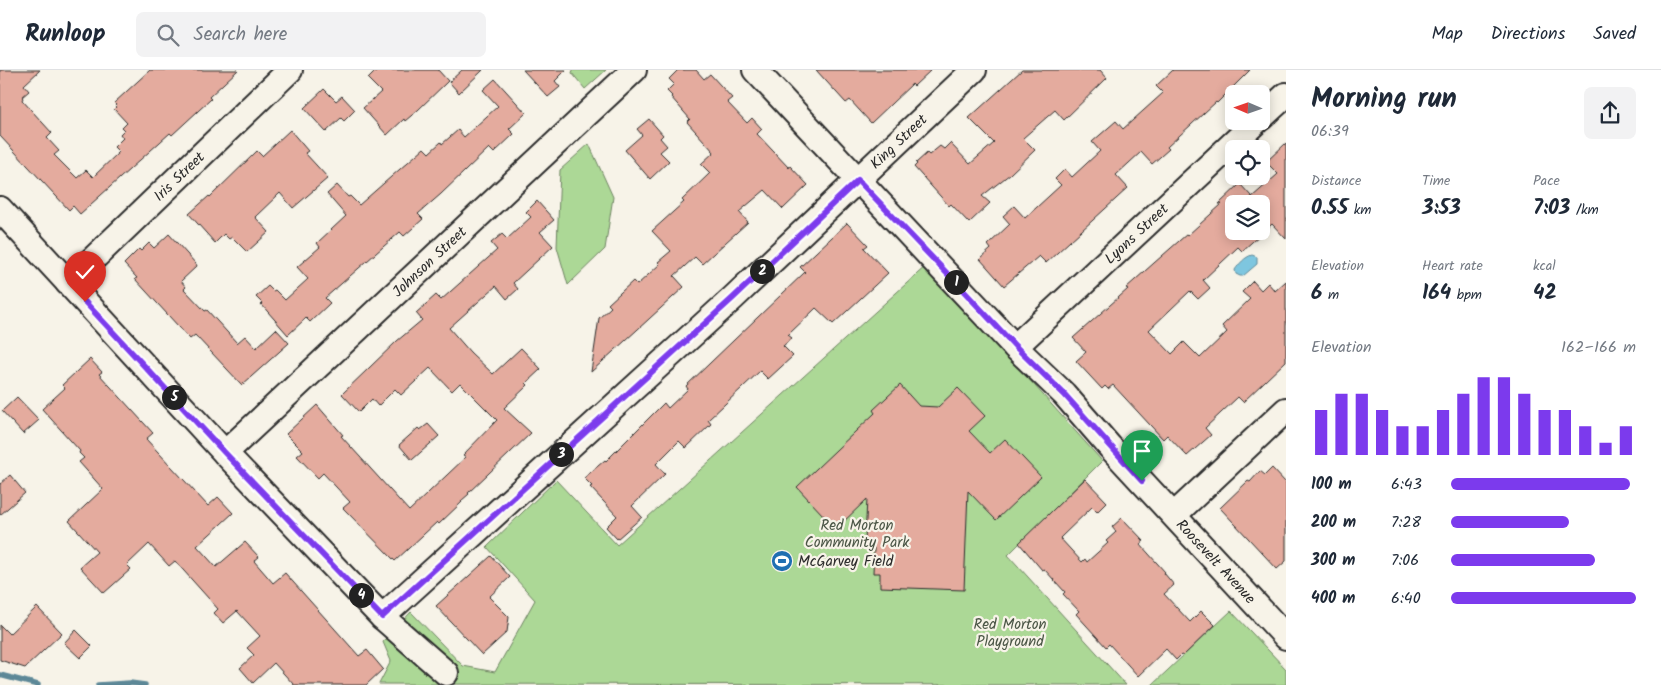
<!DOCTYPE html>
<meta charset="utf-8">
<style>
:root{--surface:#fff;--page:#f2f2f3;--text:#1f2937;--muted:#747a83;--line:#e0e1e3;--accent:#7c3aed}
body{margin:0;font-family:Kalam,sans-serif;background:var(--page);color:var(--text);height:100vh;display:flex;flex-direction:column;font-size:19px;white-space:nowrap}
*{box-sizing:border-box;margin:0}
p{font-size:16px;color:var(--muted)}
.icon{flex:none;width:28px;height:28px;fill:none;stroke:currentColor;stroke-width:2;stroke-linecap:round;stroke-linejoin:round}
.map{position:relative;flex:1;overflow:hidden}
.side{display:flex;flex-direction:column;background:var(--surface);width:375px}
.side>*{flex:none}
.needle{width:32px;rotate:272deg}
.controls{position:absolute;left:1225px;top:15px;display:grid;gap:10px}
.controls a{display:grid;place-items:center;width:45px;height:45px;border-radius:8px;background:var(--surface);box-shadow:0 2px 12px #0003;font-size:25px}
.pin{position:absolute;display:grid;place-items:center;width:42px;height:42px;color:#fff;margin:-51px -21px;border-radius:50% 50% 50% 0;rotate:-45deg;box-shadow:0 0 5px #0007}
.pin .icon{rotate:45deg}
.km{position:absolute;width:25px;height:25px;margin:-12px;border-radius:50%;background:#222;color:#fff;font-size:14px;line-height:25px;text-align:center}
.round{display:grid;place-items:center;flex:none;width:52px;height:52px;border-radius:8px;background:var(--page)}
.head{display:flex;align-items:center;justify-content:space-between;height:85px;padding:0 25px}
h1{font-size:28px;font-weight:700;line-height:38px}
.metrics{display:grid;grid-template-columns:repeat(3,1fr);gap:8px;height:85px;padding:5px 25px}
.metrics div{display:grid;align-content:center}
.metrics b{font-size:21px;font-weight:700}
.metrics small{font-size:14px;font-weight:400}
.metrics p{font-size:14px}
.chart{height:140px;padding:10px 25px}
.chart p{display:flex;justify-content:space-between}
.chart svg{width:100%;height:90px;margin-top:5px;stroke:var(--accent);stroke-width:6}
ul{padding:0 25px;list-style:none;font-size:16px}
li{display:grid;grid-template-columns:80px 60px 1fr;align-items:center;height:38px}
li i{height:12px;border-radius:6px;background:var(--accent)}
header{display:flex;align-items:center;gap:30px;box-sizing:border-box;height:70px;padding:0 25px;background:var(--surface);border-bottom:1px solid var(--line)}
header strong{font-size:24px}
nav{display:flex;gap:28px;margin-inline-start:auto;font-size:18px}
.search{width:350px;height:45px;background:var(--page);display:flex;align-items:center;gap:12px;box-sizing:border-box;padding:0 18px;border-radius:8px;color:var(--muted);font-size:19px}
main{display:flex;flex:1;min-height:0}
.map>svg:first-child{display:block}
</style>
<header>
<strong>Runloop</strong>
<div class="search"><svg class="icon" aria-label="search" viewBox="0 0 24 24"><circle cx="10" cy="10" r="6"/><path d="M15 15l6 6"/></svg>Search here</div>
<nav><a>Map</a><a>Directions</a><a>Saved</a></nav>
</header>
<main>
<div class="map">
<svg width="1286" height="615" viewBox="0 0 1286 615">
<rect width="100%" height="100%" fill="#f7f3e8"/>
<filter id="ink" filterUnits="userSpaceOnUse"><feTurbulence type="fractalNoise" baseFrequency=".02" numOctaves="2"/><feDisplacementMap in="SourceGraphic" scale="10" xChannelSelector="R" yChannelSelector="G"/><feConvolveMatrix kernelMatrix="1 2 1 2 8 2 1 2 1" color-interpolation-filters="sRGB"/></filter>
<g filter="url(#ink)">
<g fill="#acd896" stroke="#6c8260">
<polygon points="573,0 606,0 585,19 572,3"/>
<polygon points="589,74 613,127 605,179 568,215 557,177 560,100"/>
<polygon points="927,195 1102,391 1008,485 1126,615 379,614 391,591 383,572 411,542 463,596 495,602 535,530 487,477 556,410 617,475"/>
<polygon points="1231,541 1286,599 1286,615 1152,615"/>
</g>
<path fill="#7ec6df" stroke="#5d8897" d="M1252 185 1257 187V194L1243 206H1240L1236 204 1235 200C1239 194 1245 187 1252 185Z"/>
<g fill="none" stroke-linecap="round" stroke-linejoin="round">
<g stroke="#5d8897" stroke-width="5.5">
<polyline points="0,605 38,615"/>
<polyline points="98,615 130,613 145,615"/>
</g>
</g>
<g fill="#e4ab9e" stroke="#2b2b2b" fill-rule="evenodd">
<polygon points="0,0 40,0 24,15 29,21 22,27 23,28 22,30 52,63 47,68 59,81 54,85 77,108 86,100 93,107 119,82 114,77 123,68 120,64 124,60 122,58 127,53 114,39 117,36 114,33 150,0 238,0 209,27 211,29 172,65 170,63 80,144 73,136 69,140 0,66"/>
<polygon points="377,0 438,0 448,11 418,40 405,51 404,49 387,65 363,38 381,22 368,9"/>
<polygon points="462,0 483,0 459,23 449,12"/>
<polygon points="523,0 566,0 555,11 560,17 548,27"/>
<polygon points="678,0 696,0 704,9 710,4 732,28 727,32 747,53 752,48 762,59 757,64 789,98 790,96 808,115 783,139 765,120 739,142 748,152 702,194 695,187 674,206 684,217 591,302 599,248 611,237 608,234 633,211 637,215 660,194 658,192 671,181 652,161 684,132 682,130 710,103 701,94 714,82 687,52 690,49 671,27 672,26 667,21 674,14 669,9"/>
<polygon points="816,0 931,0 914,16 912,14 871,53 850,30 846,33"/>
<polygon points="1022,0 1100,0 1107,8 1064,50 1055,40 1023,68 1035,80 1010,104 982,126 990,133 969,153 951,134 949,136 914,97 917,94 916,93 927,83 929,85 940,76 944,79 950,73 970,94 994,73 969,48"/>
<polygon points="1173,0 1250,0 1217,33 1216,32 1167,77 1169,79 1152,94 1141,82 1116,105 1128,118 1046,193 1039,186 1004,216 980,189 991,179 988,175 1010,154 1003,146 1014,136 1025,148 1061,115 1055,109 1065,99 1072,107 1100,81 1092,72 1116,51 1123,59 1163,23 1156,16"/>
<polygon points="495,9 526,43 509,59 514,64 494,83 489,78 441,124 418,144 423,149 404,166 400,162 325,228 330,233 310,252 306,248 288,265 261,234 262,233 256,227 268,216 273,221 275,220 285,230 308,209 297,197 320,177 317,173 346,146 327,124 337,115 348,127 350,126 359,135 424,78 429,83 441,72 442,74 458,60 464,67 498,36 483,20"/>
<polygon points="324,19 336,31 342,26 355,40 344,51 341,48 326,62 304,38"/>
<polygon points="649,49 663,65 660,68 667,76 660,82 669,91 650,109 625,80 642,65 637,59"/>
<polygon points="290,60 308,81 305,83 328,108 293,138 280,123 255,147 269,162 247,182 232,167 229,169 224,164 215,173 189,144 209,126 210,127 257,81 262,86"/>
<path d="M1286 73V169L1272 154 1242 181 1238 177 1203 210 1210 218 1198 229 1190 221 1149 260 1172 284 1184 272 1200 288 1227 262 1222 256 1250 229 1242 222 1253 211 1261 220 1268 213 1275 221 1286 211V291L1243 332 1238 327 1205 358 1211 365 1187 386 1167 365 1163 369 1113 315 1108 319 1105 316 1102 319 1076 291 1086 282 1073 268 1128 219 1126 218 1154 193 1187 164 1188 165 1222 134H1219L1240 114 1252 127 1278 104 1266 92ZM1234 134H1261V161H1234Z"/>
<polygon points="537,131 554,150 540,162 553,176 513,213 518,219 507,229 496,216 449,258 470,282 493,304 521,278 541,299 526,313 528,315 504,338 531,363 468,423 469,424 461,431 462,432 439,454 437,452 395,491 343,438 350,432 323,403 318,408 297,386 303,381 286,364 317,335 343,365 341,366 409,441 466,387 463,385 497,350 460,313 452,321 430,298 401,325 395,319 378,336 372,329 359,342 342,324 397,271 422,250 416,243 436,225 441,230 497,180 491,173 502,164 507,169 531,147 526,142"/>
<polygon points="847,153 868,175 864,178 888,203 833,254 816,238 788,265 792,268 783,276 793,286 768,309 760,301 708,350 711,354 686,378 679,371 656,394 665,404 632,436 642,447 617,469 606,457 617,446 590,417 592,416 584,408 605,390 606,391 664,333 668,338 688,319 686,316 805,202 800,197"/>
<polygon points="169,164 196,194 197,196 181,211 186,217 184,219 205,241 207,240 237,273 245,266 256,278 276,259 289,273 242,315 195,265 190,269 135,209 137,208 124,194 139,179 141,181 149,173 154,178"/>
<polygon points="90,289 102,302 99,304 153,363 146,369 208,436 218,427 233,443 197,476 216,497 245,472 259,487 254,491 273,513 285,503 359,586 367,580 383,599 366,615 294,615 274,593 253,613 240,598 254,585 247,578 260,566 237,541 223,553 214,543 218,539 175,491 169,496 149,474 127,495 131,499 104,523 80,497 97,482 69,451 103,419 79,392 84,388 79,383 80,381 42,339 65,318 62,315"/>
<polygon points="900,315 919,336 938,337 958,318 985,346 969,361 990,383 1005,369 1041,407 996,450 968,421 964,520 880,517 880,503 873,503 874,478 865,470 867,429 836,459 797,417 875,343 873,340"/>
<polygon points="17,327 39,350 23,364 2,341"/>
<polygon points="428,354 439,366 412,390 399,375 418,358 420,360"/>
<polygon points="1272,398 1286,413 1286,491 1277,499 1220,438 1248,411 1250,412 1260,401 1265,405"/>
<polygon points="10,405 25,423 0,445 0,414"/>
<polygon points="1085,409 1107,432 1097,442 1092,437 1060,468 1082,492 1085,489 1087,492 1108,473 1106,471 1116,462 1112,457 1122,448 1144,471 1140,474 1165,502 1164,503 1174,515 1164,524 1190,552 1201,541 1215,555 1183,586 1181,585 1176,590 1166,579 1138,606 1109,574 1106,577 1076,544 1079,541 1063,524 1065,522 1044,499 1042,500 1019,473"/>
<polygon points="491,486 510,507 489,527 509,547 507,562 482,585 436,536"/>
<polygon points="37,537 62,563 25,598 0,590 0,555 9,564"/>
<polygon points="76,560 92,576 80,588 64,573"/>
</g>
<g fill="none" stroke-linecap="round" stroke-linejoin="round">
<g stroke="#2b2b2b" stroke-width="28">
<g id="minor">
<path id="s1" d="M755 0 1015 277 1064 324 1110 377 1286 567"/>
<polyline points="1261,48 1286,25"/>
<polyline points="0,139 225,383 382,547 446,603"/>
<path id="s2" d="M68 213 290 0"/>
<path id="s3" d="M1015 277 1257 51"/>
<path id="s4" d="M225 383 634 0"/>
<polyline points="1174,445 1286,340"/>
<path id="s5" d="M382 547 733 228 974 0"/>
</g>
</g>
<use href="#minor" stroke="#f7f3e8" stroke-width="24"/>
</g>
</g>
<g fill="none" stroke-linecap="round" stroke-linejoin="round" filter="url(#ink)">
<g stroke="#fff" stroke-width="10">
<polyline id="route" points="85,232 225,383 382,547 733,228 858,110 960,217 1015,276 1064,324 1142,411"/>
</g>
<use href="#route" stroke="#7c3aed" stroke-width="6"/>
</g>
<defs>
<g id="stadium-disc" transform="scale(1.125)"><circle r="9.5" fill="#1f6fb2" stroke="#f7f3e8"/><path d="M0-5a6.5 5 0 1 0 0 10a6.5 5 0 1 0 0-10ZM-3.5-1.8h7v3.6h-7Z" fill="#fff"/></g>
</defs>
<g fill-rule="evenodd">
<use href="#stadium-disc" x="782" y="491"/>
</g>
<g text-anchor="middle" stroke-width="4.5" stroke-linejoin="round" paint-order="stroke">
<g font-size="15" fill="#2b2b2b" stroke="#f7f3e8">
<text dy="5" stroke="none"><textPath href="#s5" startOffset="702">King Street</textPath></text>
<text dy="5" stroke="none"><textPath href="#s2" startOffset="154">Iris Street</textPath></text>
<text dy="5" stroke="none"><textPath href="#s3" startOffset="166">Lyons Street</textPath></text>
<text dy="5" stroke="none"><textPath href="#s4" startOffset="280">Johnson Street</textPath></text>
<text dy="5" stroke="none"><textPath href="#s1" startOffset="674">Roosevelt Avenue</textPath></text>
</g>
<g font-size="15" fill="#4b5646" stroke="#f7f3e8">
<text x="857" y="460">Red Morton<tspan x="857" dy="17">Community Park</tspan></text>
<text x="1010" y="559">Red Morton<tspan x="1010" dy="17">Playground</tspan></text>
</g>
<g font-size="15" fill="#2b2b2b" stroke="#f7f3e8" text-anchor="start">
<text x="798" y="496">McGarvey Field</text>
</g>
</g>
</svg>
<div class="controls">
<a><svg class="needle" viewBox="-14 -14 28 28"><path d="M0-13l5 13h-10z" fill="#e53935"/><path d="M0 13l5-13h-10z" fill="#747a83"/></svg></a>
<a><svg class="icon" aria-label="locate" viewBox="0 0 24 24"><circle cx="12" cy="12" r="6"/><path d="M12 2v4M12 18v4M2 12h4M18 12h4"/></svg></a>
<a><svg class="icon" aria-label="layers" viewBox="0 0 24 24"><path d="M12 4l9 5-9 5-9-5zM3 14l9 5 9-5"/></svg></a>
</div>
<div class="pin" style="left:1142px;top:411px;background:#1e9e55"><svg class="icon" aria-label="arrive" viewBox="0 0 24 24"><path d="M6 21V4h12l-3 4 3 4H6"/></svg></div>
<div class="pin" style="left:85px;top:232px;background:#d93025"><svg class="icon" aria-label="check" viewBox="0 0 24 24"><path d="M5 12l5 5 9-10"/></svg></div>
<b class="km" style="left:956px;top:212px">1</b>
<b class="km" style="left:762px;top:201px">2</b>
<b class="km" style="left:561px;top:384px">3</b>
<b class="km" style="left:361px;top:525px">4</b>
<b class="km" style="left:174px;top:327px">5</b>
</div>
<section class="side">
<div class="head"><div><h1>Morning run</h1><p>06:39</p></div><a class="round"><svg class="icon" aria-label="share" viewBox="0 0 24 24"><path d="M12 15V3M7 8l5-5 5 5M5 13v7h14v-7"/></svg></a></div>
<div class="metrics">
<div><p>Distance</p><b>0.55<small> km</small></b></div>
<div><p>Time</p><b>3:53</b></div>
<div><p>Pace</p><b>7:03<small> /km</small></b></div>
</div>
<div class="metrics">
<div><p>Elevation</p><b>6<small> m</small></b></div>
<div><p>Heart rate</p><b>164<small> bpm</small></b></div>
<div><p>kcal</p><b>42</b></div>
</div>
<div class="chart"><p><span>Elevation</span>162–166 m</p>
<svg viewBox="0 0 160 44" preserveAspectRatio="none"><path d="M5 44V22M15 44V14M25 44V14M35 44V22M45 44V30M55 44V30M65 44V22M75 44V14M85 44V6M95 44V6M105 44V14M115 44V22M125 44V22M135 44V30M145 44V38M155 44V30"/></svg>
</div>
<ul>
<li><b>100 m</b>6:43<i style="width:97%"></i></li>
<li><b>200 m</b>7:28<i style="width:64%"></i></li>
<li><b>300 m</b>7:06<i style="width:78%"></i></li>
<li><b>400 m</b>6:40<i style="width:100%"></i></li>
</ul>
</section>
</main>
